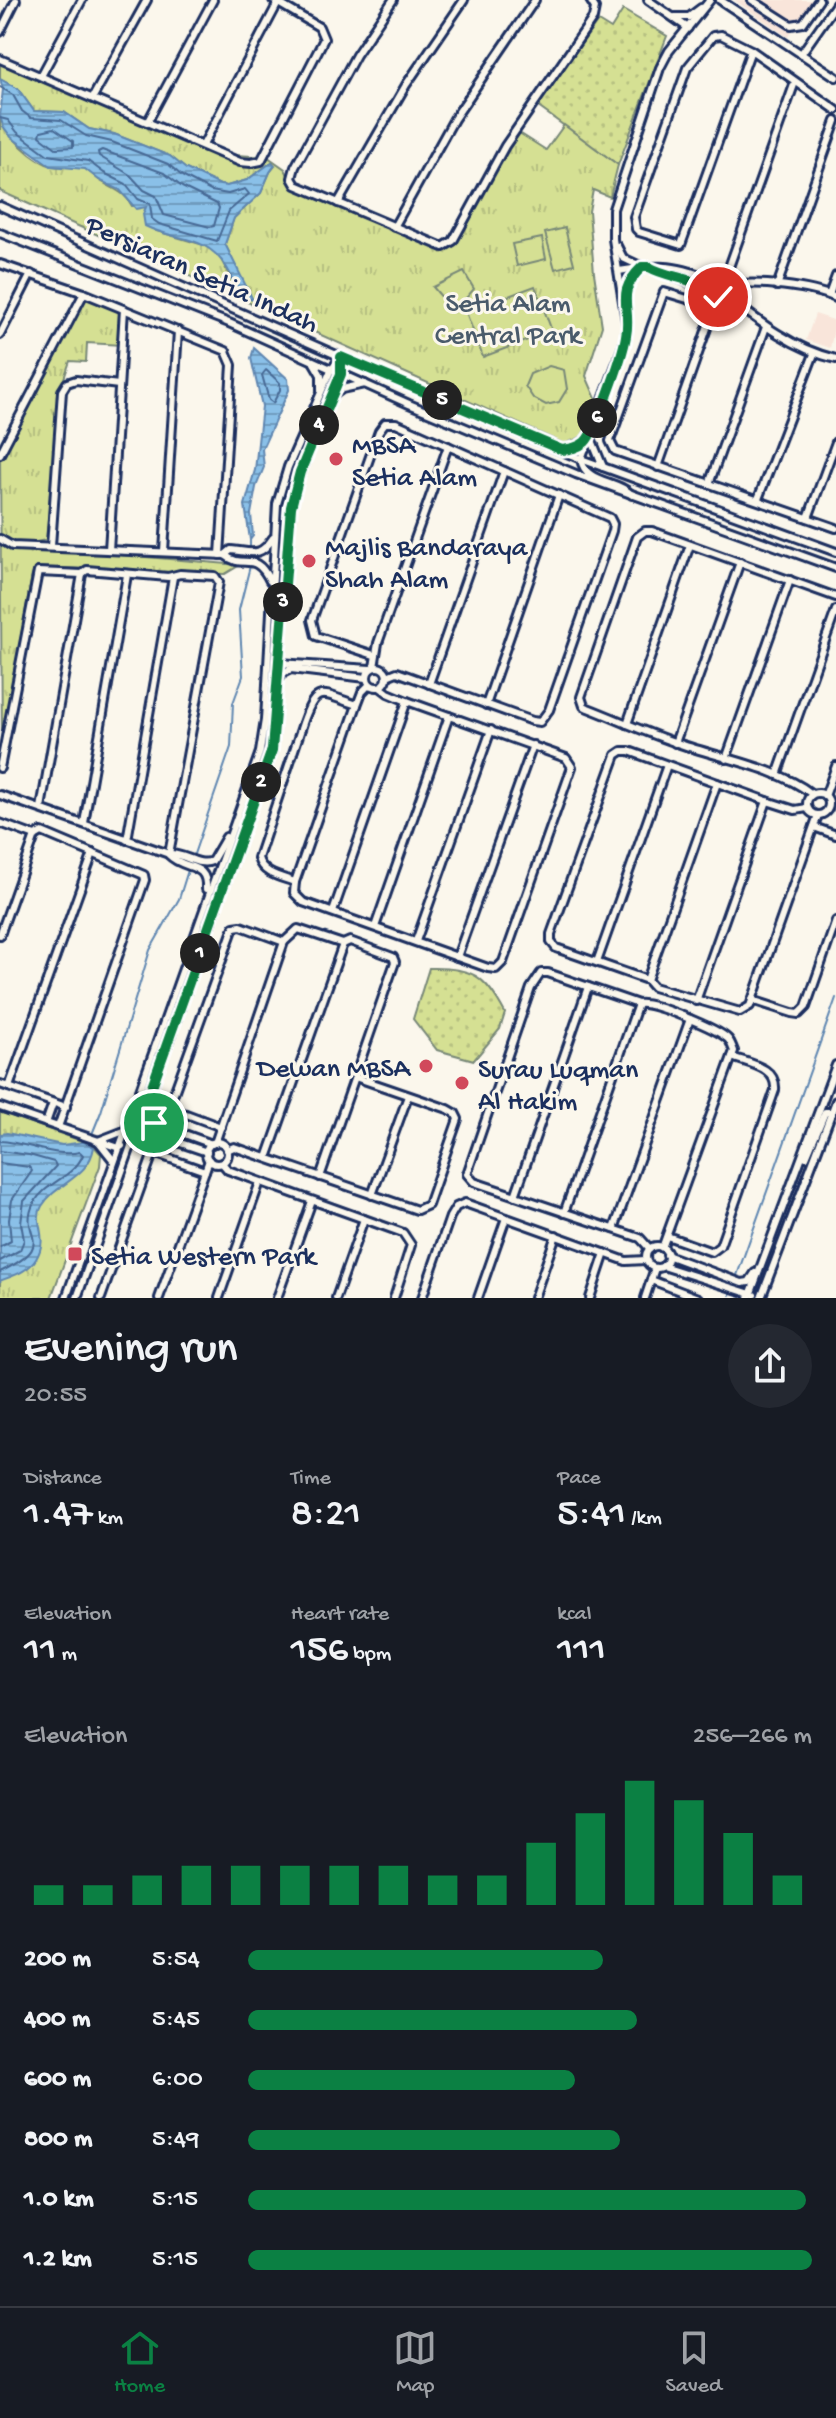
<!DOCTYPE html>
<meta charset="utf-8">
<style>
:root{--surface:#171b24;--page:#242831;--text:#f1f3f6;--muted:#9ea1a6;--line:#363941;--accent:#0b8043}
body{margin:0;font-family:"Gochi Hand",sans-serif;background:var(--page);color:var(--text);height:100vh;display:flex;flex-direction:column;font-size:30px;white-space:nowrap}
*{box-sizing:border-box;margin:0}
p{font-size:26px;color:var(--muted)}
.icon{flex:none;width:44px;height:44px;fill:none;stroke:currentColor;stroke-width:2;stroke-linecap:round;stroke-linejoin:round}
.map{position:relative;height:1298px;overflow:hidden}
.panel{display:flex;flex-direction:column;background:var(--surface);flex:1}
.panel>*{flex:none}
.pin{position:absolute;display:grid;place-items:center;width:68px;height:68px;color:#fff;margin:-34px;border:4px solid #fff;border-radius:50%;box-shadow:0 2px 8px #0007}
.km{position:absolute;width:40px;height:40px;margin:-20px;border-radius:50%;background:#222;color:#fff;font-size:22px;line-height:40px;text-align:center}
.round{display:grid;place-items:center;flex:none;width:84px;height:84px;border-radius:42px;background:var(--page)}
.summary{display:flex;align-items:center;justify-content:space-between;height:136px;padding:0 24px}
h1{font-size:44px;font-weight:600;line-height:60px}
.metrics{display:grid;grid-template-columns:repeat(3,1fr);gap:12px;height:136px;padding:8px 24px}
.metrics div{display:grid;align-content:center}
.metrics b{font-size:40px;font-weight:600}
.metrics small{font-size:22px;font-weight:400}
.metrics p{font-size:22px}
.chart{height:224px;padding:16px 24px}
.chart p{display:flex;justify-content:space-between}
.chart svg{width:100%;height:144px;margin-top:8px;stroke:var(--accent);stroke-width:6}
ul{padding:0 24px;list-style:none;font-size:26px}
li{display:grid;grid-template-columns:128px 96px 1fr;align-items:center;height:60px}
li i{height:20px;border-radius:10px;background:var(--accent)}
.tabs{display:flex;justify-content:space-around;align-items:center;height:112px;border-top:2px solid var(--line);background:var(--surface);font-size:22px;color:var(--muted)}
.tabs a{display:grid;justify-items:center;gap:4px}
.tabs .current{color:var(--accent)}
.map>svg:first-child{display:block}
</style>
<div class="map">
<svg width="836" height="1298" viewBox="0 0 836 1298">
<defs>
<pattern id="grass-dots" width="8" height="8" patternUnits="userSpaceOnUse" patternTransform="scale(2)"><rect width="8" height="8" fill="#d5e093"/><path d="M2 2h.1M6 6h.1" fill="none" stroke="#b6c081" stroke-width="1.8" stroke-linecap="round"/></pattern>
<pattern id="park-tufts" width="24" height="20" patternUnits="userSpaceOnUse" patternTransform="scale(2)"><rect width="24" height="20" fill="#d5e093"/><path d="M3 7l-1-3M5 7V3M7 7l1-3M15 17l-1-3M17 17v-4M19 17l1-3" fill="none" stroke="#b6c081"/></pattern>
<pattern id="water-rules" width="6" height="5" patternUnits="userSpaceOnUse" patternTransform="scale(2)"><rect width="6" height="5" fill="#8ac0e8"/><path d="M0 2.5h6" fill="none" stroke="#709cbf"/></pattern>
</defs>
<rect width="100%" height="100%" fill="#fbf7ec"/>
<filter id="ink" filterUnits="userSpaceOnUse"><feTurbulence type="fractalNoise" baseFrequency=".0125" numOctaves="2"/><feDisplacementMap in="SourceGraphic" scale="16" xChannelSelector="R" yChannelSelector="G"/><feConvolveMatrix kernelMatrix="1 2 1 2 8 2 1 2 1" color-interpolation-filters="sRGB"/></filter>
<g filter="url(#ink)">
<g fill="#f9e5da">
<polygon points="734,0 813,0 788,37"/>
<polygon points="815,314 836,321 830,348 806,340"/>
</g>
<g fill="url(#grass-dots)" stroke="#788878" stroke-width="2">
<polygon points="623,10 667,36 618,165 537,106 598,21 611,29"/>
<path d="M429 968C472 967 485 975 505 1013L500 1029 474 1060 437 1050 413 1019Z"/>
</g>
<g fill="url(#park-tufts)" stroke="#788878" stroke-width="2">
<path d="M0 62 219 154 268 157 285 169 292 183 449 247 516 131 546 150 564 125 618 165 610 197 593 190 589 211 594 273 602 326 586 376 597 401 582 437 564 444 0 191V116C5 134 34 162 53 166 63 168 74 164 84 168 89 171 94 176 99 180 112 189 125 191 132 206H148L156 231 207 246 218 254 234 284 251 300 225 244 234 218 261 193 270 172 275 166 272 162 247 180 227 186 220 185 186 169 170 156 114 134 89 129 64 112 34 111 18 89 0 79Z"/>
<polygon points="84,293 124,309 122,345 87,343 86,362 70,361 60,390 46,540 16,546 240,565 225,574 38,567 32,575 2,742 0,454"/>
<polygon points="0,1112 93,1145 101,1154 100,1166 51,1298 0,1298"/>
</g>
<g fill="#d5e093" stroke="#788878" stroke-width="2">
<polygon points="565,228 574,264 555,269 545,233"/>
<polygon points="542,238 546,259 517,266 512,244"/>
<polygon points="464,272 474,289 454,312 433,287"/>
<polygon points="535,286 552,331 483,357 466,312"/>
<polygon points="549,366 564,370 567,389 559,402 546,405 533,398 525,386 530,374"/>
</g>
<g fill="url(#water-rules)" stroke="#5e86b1" stroke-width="2">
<path d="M0 79 18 89 34 111 64 112 89 129 114 134 170 156 186 169 220 185 227 186 247 180 272 162 275 165 270 172 261 193 234 218 225 244 253 300 233 292C234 283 232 276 227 268 205 233 177 242 145 226L143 214 146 207 136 209 120 190 99 180 85 169 51 166 11 137 3 126 0 116 3 89Z"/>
<polygon points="254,348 288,379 289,390 262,449 264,467 256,487 251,514 253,536 250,540 245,505 255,470 262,406 251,358"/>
<path d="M7 1133 62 1145 84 1142 94 1147C89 1178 57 1182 42 1206 32 1222 50 1236 36 1259 29 1271 12 1276 0 1281V1134Z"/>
</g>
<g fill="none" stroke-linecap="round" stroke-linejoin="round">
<g stroke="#476995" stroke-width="2">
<polyline points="0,87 13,95 22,111 31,118 61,120 86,136 112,142 168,164 182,176 211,191 228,194 245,189 249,194 229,211 217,241 159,224 152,219 150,204 138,199 126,184 104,173 88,161 48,155 17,132 8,120 0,118"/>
<polygon points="54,128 73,141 73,147 56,148 40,136 41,131"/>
<polygon points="102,150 164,173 182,187 217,204 219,208 214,226 210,227 164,215 156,196 144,190 130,175 99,156 98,152"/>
<polygon points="266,370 280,383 280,390 273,403 269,400 262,375"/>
<path d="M0 1141C27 1142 54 1158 80 1152L83 1155C74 1177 46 1182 34 1203 16 1237 62 1242 0 1272"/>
<polyline points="0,1151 29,1155 54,1162 56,1166 24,1201 21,1223 24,1240 20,1250 0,1261"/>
<polyline points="0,1163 29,1167 32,1171 12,1200 9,1220 11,1241 0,1247"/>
</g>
<g stroke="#5e86b1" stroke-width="2">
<polyline points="250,540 250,559"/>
<polyline points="193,857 231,747 233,703 243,676 239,610 250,566"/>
<polyline points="88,1144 101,1112 150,950 179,899 189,867"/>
<polyline points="730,1295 836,998"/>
</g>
<g stroke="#1b2f5e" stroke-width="12">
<g id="minor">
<polyline points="393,0 356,55 295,167 292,178 296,185 443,247 453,241 505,146 593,18 595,8 590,0"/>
<polyline points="648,0 688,28"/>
<polyline points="720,0 836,77"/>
<polyline points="752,0 791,25 803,23 819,0"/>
<polyline points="675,17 689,17 701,8"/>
<polyline points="0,32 16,0"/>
<polyline points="751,50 681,245 639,232 636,229 634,217 687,68 713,36 721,35 751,50 836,110"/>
<polyline points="801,54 836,4"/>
<polyline points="0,59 240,162 251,163 261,161 324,39 319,27 273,0"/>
<polyline points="41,76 82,0"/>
<polyline points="93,97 147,0"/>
<polyline points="148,121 213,0"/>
<polyline points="203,145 278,3"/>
<polyline points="338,203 406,85 464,0"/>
<polyline points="0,206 341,357 581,459 836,552"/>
<polyline points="394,227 454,119 535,0"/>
<polyline points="0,233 229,323 409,404 576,474 836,568"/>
<polyline points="617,246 623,258 640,266"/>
<polyline points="0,264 84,293 226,351 232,365 220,555"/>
<polyline points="649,267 713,292"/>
<path d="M619 271C661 264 677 264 717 282"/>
<circle cx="722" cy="289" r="9"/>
<polyline points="724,281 795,82"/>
<path d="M730 285C758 281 809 286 836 298"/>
<polyline points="777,286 836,121"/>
<polyline points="829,295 836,276"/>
<polyline points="625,296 629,282 641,269"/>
<path d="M727 296C760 323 794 349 836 359"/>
<polyline points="714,307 664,292 610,441 615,451 836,528"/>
<polyline points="0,335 31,274"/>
<polyline points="314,363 321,375 321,390"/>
<polyline points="331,397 342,389 365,384"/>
<polyline points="591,438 603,467"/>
<polyline points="564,450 578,446 589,437"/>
<polyline points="0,454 84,293"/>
<polyline points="581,459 626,338 627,327 613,239 613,209 660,68 669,51 710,0"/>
<path d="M581 459C585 484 616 479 632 495"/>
<polyline points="658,467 718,297"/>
<polyline points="709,484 766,327"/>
<polyline points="758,499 814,354"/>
<polyline points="808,518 836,442"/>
<path d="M0 539 12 546 225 555C244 571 254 549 270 581"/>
<polyline points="51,546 62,391 67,383 76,380 119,385"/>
<polyline points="109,550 124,309"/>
<polyline points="164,551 178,331"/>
<path d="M225 555 231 550C252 552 260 558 273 538"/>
<polyline points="374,655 316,636 312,620 379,431 385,423 396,423 610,518 613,524 612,531 549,710 540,722 532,721 397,672 387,676"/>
<polyline points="279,663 370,669"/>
<circle cx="377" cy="677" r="10"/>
<polyline points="374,667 378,643 448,446"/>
<polyline points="279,679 283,673 291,669 366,678"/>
<polyline points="429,684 504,471"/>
<polyline points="369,685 362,692 357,705 295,882 294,893 303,902 488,968 496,969 503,962 572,767 566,758 407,701 388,693 380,687"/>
<polyline points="486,705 559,495"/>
<polyline points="627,724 690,545"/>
<polyline points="675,743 740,562"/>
<polyline points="726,759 790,580"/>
<polyline points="0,768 38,572 82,574 87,570 168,577 180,574 215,576 219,582 169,854"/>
<polyline points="777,775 836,610"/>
<circle cx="818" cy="804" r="11"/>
<path d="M812 794C779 768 721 758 680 744 649 734 619 720 588 708L584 706 581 697 637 537 645 531H652L836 597"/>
<path d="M0 795 169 854C184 853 198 867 212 861L226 837"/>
<polyline points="825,796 836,766"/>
<polyline points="41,808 82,574"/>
<polyline points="807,808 795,810 767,801 629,751 622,751 616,755 551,934 551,942 556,948 647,980 653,987 740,1012 750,1006 818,815"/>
<polyline points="236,820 238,824 242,821 252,791 260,782"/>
<polyline points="0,823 35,836 42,832 144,875 145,880 58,1127"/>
<polyline points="84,823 127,575"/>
<polyline points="814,827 836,835"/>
<polyline points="127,840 173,577"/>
<path d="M169 855C184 871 208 861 206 889"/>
<path d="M295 882C281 877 262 874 258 858L303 723C317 683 322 694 357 705"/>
<polyline points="333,912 407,701"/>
<polyline points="375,927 449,716"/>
<polyline points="0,935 35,836"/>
<polyline points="416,941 491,730"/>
<polyline points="457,957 533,745"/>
<polyline points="597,962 667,765"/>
<polyline points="647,980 717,783"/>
<polyline points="752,1000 792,1013 799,1014 806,1007 836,921"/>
<polyline points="696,1001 767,801"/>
<polyline points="0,1084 66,1107"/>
<polyline points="9,1087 93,853"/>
<polyline points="146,1103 150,1120 154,1123 212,1144"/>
<polyline points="0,1107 119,1148 122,1146"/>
<polyline points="46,1123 53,1103"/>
<polyline points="221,1127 173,1109 170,1104 234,927 241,926 284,942"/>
<polyline points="98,1141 124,1131"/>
<polyline points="99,1142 114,1161"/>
<circle cx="217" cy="1153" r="11"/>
<polyline points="215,1143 284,942 298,929 343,944 350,941 393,957 395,962 320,1177"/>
<polyline points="133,1144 143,1135 151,1133 207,1152"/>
<polyline points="227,1150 234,1147 417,1210 428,1205 458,1119 455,1113 448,1109 355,1077"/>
<polyline points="806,1157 825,1112 832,1112"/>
<polyline points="267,1158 343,944"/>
<polyline points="222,1163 228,1170 403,1233 411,1245 394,1298"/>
<polyline points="372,1195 408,1096"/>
<polyline points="515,1196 588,987"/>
<polyline points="564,1213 638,1004"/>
<polyline points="614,1229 690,1019"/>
<path d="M667 1236 712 1252 720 1246 775 1090C777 1067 750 1064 732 1057"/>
<circle cx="657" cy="1257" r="11"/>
<path d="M650 1249 640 1238 474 1182 467 1174 531 988 541 973H548L638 1004C651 1001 718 1029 728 1039 731 1042 732 1047 734 1051L662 1248"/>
<polyline points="667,1255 742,1283 749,1282 755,1273"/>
<polyline points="663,1266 754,1295"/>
<polyline points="651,1280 698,1298"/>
<polyline points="66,1298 260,752 265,720 277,504 288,467 331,370 341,357"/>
<polyline points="77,1298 272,750 291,507 300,472 341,374 341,357"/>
<polyline points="101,1298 152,1156 157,1154 205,1171"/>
<polyline points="159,1298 209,1160"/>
<polyline points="219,1298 260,1182"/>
<polyline points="277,1298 312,1201"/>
<polyline points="336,1298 364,1219"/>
<polyline points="422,1298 450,1217 456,1207 465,1203 626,1261 646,1260"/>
<polyline points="478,1298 506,1218"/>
<polyline points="534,1298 556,1235"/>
<polyline points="590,1298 605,1253"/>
<polyline points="645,1298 655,1268"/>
<polyline points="749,1298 836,1065"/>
<polyline points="761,1298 836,1101"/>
</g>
</g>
<use href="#minor" stroke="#fbf7ec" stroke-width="6"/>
</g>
</g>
<g fill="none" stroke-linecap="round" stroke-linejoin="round" filter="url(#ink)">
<g stroke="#fff" stroke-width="16">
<path id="route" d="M154 1123 150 1120 146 1103 272 750 291 507 300 472 341 374V357L562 450C570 449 578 448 585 442 597 430 623 355 626 336 632 306 614 294 642 267H649C670 279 702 278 718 297"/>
</g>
<use href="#route" stroke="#0b8043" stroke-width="10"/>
</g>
<g fill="#d1495b" stroke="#fbf7ec" stroke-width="3">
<circle cx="336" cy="459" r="8"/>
<circle cx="309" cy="561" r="8"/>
<circle cx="426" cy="1066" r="8"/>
<circle cx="462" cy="1083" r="8"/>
<rect x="67" y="1246" width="16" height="16" rx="4"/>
</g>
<g text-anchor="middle" stroke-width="6" stroke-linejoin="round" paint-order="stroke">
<g font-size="28" fill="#1b2f5e" stroke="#fbf7ec">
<text transform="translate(203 272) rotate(24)" y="10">Persiaran Setia Indah</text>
</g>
<g font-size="28" fill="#4a5b6b" stroke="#fbf7ec">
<text x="508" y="311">Setia Alam<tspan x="508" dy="32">Central Park</tspan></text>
</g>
<g font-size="28" fill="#1b2f5e" stroke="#fbf7ec" text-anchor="start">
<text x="352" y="453">MBSA<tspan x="352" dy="32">Setia Alam</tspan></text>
<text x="325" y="555">Majlis Bandaraya<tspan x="325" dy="32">Shah Alam</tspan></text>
<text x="410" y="1076" text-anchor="end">Dewan MBSA</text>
<text x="478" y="1077">Surau Luqman<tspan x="478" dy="32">Al Hakim</tspan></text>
<text x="91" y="1264">Setia Western Park</text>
</g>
</g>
</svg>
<div class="pin" style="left:154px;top:1123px;background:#1e9e55"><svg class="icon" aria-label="arrive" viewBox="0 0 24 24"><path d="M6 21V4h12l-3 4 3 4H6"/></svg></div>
<div class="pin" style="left:718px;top:297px;background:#d93025"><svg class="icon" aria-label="check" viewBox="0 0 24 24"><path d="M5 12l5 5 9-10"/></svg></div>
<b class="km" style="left:200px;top:953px">1</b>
<b class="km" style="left:261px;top:782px">2</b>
<b class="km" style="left:283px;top:602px">3</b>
<b class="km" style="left:319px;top:425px">4</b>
<b class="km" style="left:442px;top:400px">5</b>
<b class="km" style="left:597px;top:418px">6</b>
</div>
<section class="panel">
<div class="summary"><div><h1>Evening run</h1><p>20:55</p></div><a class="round"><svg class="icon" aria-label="share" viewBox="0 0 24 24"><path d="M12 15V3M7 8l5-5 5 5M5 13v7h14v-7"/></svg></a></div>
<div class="metrics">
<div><p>Distance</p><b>1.47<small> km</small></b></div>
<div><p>Time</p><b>8:21</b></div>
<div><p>Pace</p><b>5:41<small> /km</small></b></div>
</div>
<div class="metrics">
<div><p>Elevation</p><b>11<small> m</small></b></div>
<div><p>Heart rate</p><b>156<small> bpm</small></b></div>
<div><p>kcal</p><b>111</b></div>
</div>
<div class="chart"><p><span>Elevation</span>256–266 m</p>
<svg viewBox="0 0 160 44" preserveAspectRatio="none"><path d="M5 44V38M15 44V38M25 44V35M35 44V32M45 44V32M55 44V32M65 44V32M75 44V32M85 44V35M95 44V35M105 44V25M115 44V16M125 44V6M135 44V12M145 44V22M155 44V35"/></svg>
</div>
<ul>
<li><b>200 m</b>5:54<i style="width:63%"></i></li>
<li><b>400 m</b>5:45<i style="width:69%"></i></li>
<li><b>600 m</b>6:00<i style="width:58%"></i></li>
<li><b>800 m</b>5:49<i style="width:66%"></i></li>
<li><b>1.0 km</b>5:15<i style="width:99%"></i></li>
<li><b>1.2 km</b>5:15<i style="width:100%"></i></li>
</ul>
</section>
<nav class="tabs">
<a class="current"><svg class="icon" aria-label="home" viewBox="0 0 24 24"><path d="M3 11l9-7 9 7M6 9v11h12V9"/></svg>Home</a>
<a><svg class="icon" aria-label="map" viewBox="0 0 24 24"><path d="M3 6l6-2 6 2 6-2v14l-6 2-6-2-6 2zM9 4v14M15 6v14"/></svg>Map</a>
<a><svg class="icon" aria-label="saved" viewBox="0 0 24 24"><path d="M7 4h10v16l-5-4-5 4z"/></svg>Saved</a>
</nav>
